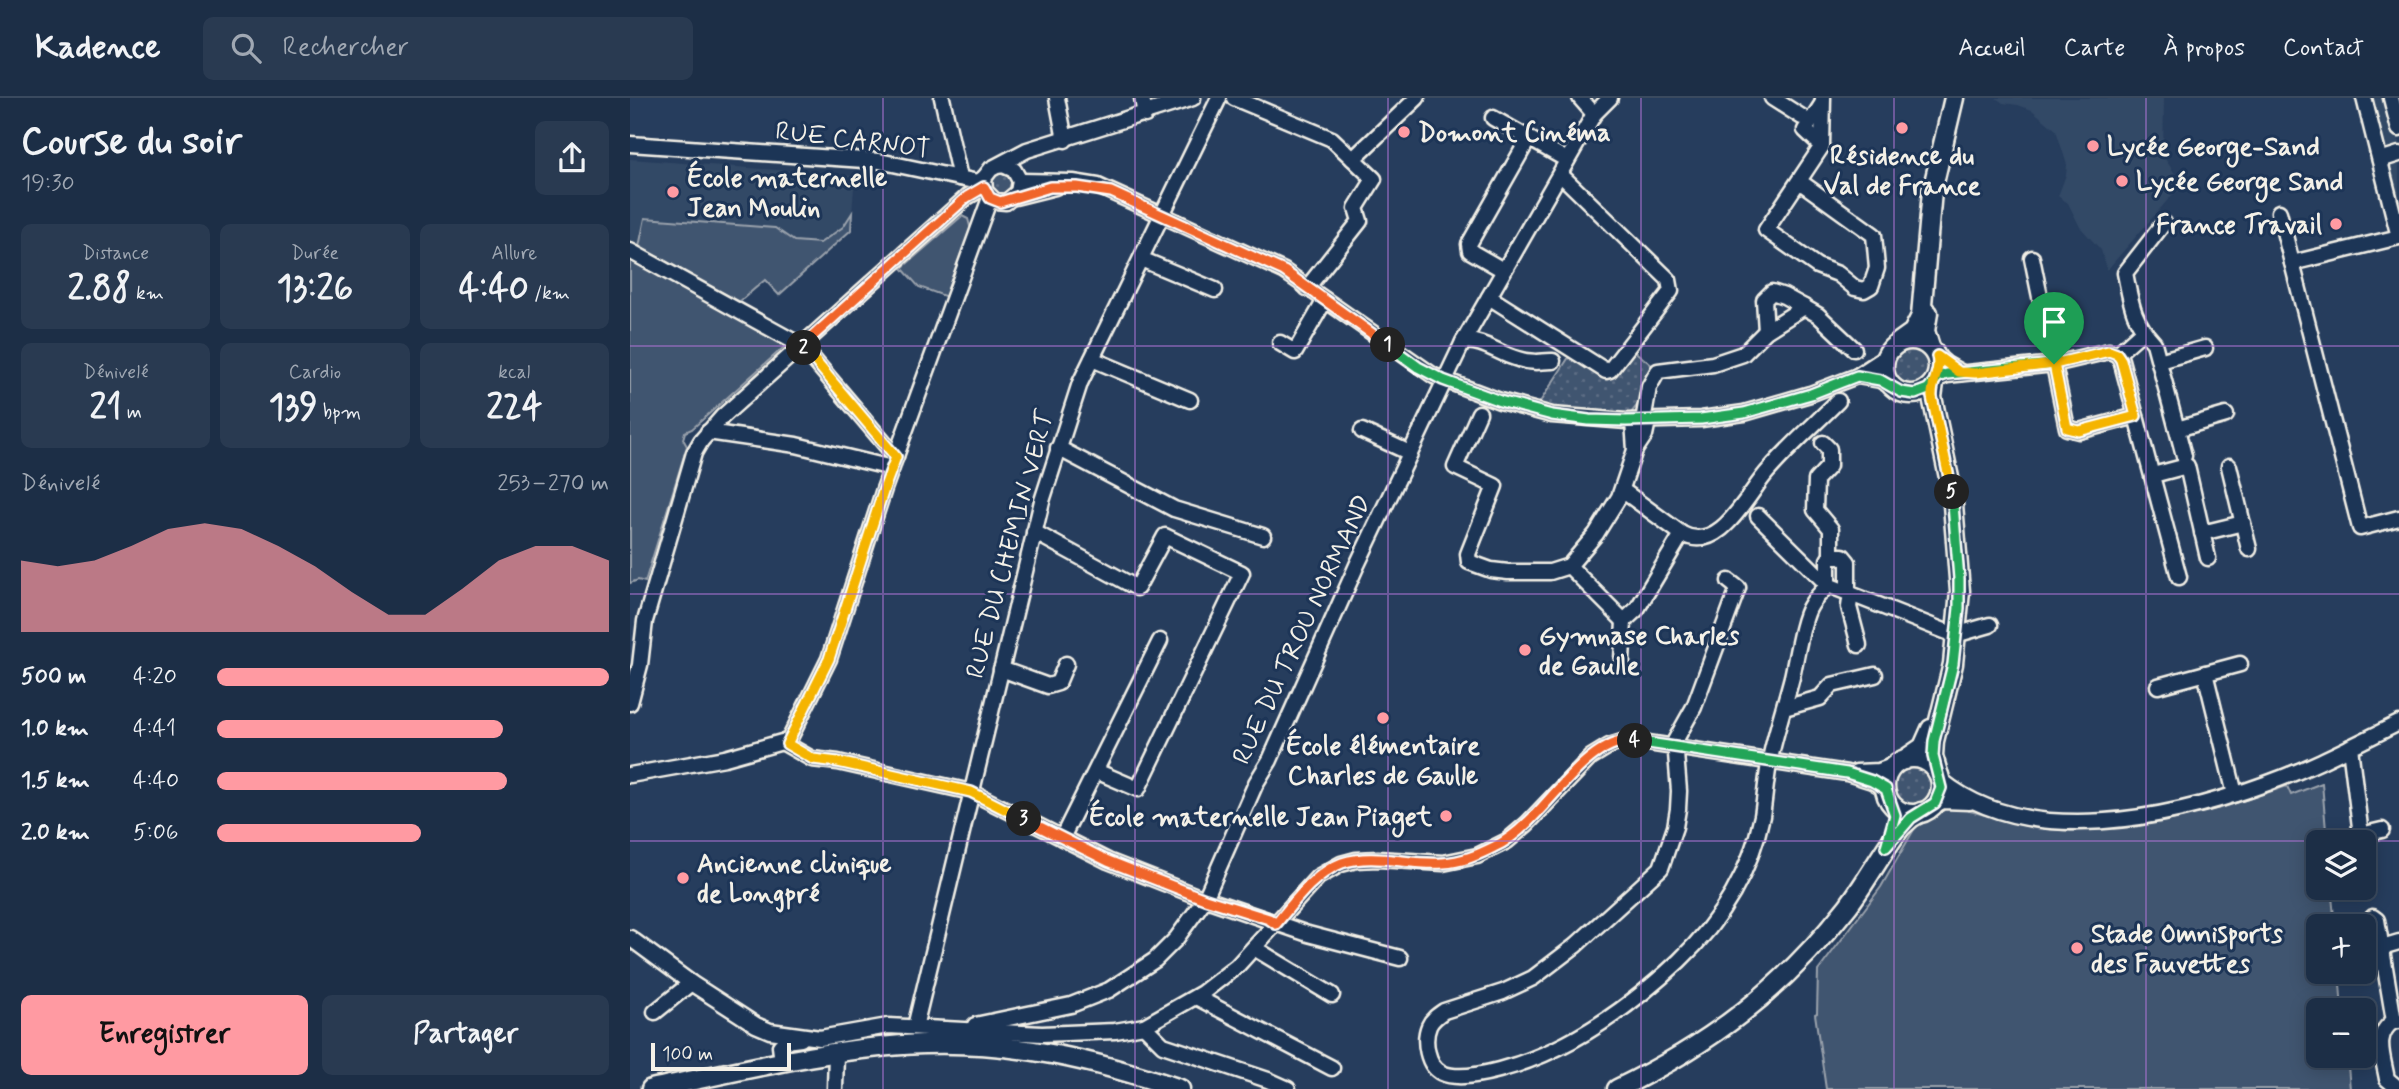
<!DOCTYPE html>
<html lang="fr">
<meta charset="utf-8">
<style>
:root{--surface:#1c2e46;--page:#293a51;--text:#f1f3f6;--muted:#a0a8b3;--line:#3a4a5f;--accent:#ff9aa2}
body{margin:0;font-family:Mynerve,sans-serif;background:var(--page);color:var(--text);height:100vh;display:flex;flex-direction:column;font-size:26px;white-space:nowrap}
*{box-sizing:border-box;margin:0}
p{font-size:23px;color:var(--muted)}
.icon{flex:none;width:38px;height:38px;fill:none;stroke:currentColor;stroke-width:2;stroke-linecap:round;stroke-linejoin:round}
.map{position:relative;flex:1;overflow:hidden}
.details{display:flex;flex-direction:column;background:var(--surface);width:630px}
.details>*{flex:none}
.fabs{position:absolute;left:1676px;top:732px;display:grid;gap:14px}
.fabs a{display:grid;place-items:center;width:70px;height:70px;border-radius:10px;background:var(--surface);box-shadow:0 4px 18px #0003,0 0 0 2px var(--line);font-size:35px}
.scale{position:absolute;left:21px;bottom:18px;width:140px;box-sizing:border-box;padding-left:7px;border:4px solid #f4f1e8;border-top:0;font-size:19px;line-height:24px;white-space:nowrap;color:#f4f1e8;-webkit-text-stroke:5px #1d3557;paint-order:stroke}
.pin{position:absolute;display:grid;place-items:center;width:60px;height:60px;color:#fff;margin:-72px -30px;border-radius:50% 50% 50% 0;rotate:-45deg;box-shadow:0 0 7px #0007}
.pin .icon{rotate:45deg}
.km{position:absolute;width:35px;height:35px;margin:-18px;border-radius:50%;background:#222;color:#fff;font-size:19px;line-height:35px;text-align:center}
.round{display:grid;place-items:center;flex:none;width:74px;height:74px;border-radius:10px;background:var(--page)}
.summary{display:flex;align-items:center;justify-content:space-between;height:119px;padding:0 21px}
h1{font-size:38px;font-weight:700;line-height:52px}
.stats{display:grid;grid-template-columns:repeat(3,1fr);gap:10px;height:119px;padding:7px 21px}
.stats div{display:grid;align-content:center;border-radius:10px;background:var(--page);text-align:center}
.stats b{font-size:35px;font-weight:700}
.stats small{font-size:19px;font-weight:400}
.stats p{font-size:19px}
.chart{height:196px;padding:14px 21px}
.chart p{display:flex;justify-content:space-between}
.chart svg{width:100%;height:126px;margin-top:7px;fill:var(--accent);opacity:.7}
.button{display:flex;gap:14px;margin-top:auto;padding:14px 21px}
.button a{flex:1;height:80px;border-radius:10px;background:var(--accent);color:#111;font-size:28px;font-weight:700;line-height:80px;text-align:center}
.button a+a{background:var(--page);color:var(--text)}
ul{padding:0 21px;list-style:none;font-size:23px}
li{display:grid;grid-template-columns:112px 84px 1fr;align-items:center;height:52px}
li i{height:18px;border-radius:9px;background:var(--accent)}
header{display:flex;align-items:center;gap:42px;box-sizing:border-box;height:98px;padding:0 35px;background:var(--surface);border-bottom:2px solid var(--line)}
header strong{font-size:33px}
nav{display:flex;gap:38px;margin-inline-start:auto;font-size:24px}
.search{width:490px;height:63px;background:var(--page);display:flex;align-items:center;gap:18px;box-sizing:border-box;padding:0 24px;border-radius:10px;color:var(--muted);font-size:26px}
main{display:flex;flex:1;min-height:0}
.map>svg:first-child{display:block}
</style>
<header>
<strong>Kadence</strong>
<div class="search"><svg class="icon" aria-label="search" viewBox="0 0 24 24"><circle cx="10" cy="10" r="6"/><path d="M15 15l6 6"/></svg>Rechercher</div>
<nav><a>Accueil</a><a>Carte</a><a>À propos</a><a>Contact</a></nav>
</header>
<main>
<section class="details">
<div class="summary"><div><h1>Course du soir</h1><p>19:30</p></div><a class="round"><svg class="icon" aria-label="share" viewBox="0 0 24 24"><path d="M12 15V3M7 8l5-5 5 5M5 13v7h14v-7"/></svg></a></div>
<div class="stats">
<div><p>Distance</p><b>2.88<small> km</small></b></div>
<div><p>Durée</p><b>13:26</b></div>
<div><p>Allure</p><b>4:40<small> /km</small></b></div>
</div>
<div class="stats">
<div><p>Dénivelé</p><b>21<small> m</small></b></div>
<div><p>Cardio</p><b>139<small> bpm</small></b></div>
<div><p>kcal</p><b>224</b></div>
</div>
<div class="chart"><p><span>Dénivelé</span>253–270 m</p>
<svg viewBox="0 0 160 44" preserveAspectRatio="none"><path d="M0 44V19L10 21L20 19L30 14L40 8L50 6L60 8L70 14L80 21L90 30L100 38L110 38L120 29L130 19L140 14L150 14L160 19V44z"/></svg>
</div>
<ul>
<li><b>500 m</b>4:20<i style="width:100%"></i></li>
<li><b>1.0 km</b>4:41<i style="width:73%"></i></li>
<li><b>1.5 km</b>4:40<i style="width:74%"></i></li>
<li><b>2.0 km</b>5:06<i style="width:52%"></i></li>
</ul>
<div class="button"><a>Enregistrer</a><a>Partager</a></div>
</section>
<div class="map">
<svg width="1769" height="991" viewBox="0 0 1769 991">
<defs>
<pattern id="grass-dots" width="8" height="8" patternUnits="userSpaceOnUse" patternTransform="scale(1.75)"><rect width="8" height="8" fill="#40546f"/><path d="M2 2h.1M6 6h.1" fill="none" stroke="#5c6d84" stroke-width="1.8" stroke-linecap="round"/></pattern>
</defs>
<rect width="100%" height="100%" fill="#263d5d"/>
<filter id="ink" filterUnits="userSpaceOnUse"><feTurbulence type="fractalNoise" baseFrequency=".0143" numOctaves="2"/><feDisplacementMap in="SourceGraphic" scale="14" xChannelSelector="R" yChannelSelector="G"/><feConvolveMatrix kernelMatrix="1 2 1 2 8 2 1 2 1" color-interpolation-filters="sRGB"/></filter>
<g filter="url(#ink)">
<g fill="#334966">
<polygon points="1366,0 1534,0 1533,58 1554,89 1542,97 1477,172 1471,152 1450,129 1438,105 1428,98 1436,77 1437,67 1426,32 1402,12 1388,7 1373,5"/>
<polygon points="1734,0 1769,0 1769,144"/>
<polygon points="0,61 225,78 222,115 213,129 190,145 164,143 145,130 16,120 9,149 0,144"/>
</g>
<g fill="url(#grass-dots)" stroke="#9aa2ac" stroke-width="2">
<circle cx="372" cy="85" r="11"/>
<circle cx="1281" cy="268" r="21"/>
<path d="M1003 252 1023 268 1020 271 1011 302 1001 315C970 319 938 313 908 307L939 259 975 279Z"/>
<circle cx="1284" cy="687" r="21"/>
</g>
<g fill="#40546f" stroke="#9aa2ac" stroke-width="2">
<polygon points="222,115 221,132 149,197 135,182 109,204 9,149 15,120 145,130 164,143 190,145 213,129"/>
<polygon points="332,118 338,121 341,132 317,199 289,189 272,170"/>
<polygon points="0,158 151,242 154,249 62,331 55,334 53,341 57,348 15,484 8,482 0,485"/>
<polygon points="1692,685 1697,744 1689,744 1689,789 1701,789 1705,828 1689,828 1689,873 1709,873 1712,912 1689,912 1689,957 1717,957 1720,991 1196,991 1185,916 1187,915 1188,873 1251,789 1290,721 1314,706 1400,729 1441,733 1537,723 1594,709 1657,688 1661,697"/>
</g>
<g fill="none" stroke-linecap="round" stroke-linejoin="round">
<g stroke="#f4f1e8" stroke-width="19">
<g id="minor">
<polyline points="312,0 330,80"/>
<polyline points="427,0 435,42"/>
<polyline points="512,0 515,17"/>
<polyline points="604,0 702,41 744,81 726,110 730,123 677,190"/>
<polyline points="950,0 964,16"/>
<polyline points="1142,0 1172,19"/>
<polyline points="1761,0 1769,31"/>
<polyline points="863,20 937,62"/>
<polyline points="0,46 249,63 348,84 354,80"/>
<polyline points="1192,48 1175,32 1192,6"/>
<polyline points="723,61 787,0"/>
<polyline points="1750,62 1769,56"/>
<polyline points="367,68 373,67 384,72 390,83 388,94 376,104 365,103 355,93 354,80 361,71 397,52 563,0"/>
<polyline points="390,83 443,84 468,88 654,173 804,278 870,303 922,317 996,323 1071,321 1114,315 1180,296 1227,278 1256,259"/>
<polyline points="1169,83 1244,137 1247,170 1241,188 1234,192 1225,190 1208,176 1187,168 1136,132 1192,48 1193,0"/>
<polyline points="385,99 425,89"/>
<polyline points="1649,114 1730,430 1769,420"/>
<path d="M1534 125 1495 175C1501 204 1502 222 1524 245L1554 358"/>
<polyline points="0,153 172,248 266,359"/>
<polyline points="1402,160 1437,330 1449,333 1506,318"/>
<polyline points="511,161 585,192"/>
<polyline points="1662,165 1769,139 1734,0"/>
<polyline points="873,172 840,153 839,146 899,40"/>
<polyline points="859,199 976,273 980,272 1041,193 1039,182 931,77"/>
<polyline points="1136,233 1134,202 1142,194 1154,198 1174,209"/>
<polyline points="833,244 964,16 980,0"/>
<polyline points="650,245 665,254 695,202"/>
<polyline points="1487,256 1491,262 1549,479"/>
<polyline points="1307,258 1316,266 1332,275"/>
<polyline points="462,261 560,302"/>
<polyline points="1529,263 1575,250"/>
<polyline points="1227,278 1250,282 1264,290"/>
<polyline points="1305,282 1317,277 1424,266 1479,253 1487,256 1513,233"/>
<polyline points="849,315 825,369 865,388 838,456 839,464 861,472 878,474 920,474 939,468 966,436 989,399 1005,352"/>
<polyline points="1003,323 1005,352 1015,337 1018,323"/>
<polyline points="1013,323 1019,289 1028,273 1083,266 1113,256 1136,233 1174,209 1188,217 1224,251"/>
<polyline points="1547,331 1596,317"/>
<polyline points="732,333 780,355"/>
<polyline points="78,334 166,347 262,370"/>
<polyline points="1193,345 1199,351 1199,368 1186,382 1185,412 1201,431 1201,458"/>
<polyline points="428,350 544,411 633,438"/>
<polyline points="1599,368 1619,451"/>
<polyline points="1523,377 1557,368 1578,460"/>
<path d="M992 392 1052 436C1091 457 1118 394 1139 372 1160 348 1185 326 1208 303"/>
<polyline points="1128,418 1198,487 1317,534 1332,535 1360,527"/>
<polyline points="404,434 507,490 535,438 612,475 508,691 466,673"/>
<polyline points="1572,435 1613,425"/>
<polyline points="939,468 994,523"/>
<path d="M1099 483 1108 490 1064 609 1045 643 1049 693 1048 711 1045 729 1031 770 945 848 903 880 873 894 814 913C808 917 802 921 799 928 793 942 797 968 812 975 827 982 854 976 869 972 937 954 999 910 1049 863 1091 823 1120 776 1132 718 1135 699 1136 680 1140 661 1146 633 1155 606 1162 579 1166 562 1172 520 1181 507 1185 500 1192 494 1198 487"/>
<polyline points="1198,487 1198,462 1201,458 1213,458 1218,464 1218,495"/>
<polyline points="1221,496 1219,509 1229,547"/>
<polyline points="994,523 1007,511 1052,436"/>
<polyline points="992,563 994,523"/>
<polyline points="371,571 418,588 428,585 436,566"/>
<polyline points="1575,575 1605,696"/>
<polyline points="1528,588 1610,566"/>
<polyline points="0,605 10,567 15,523 64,355 71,343 92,319 337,99 354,89"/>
<polyline points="1154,610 1190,600 1202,587 1245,577"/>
<polyline points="157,646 199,561 254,391 360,100"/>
<polyline points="1720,649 1731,737"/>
<polyline points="1226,674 1249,673 1265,667"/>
<polyline points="0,677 95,660 152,644 182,661 208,664 341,694 478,763 567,798 678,836 770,860"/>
<path d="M1311 682C1397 753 1543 720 1638 685 1683 669 1726 646 1769 625"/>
<polyline points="1299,710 1313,703 1339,704"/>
<polyline points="432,740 530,543"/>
<polyline points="1710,742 1752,732"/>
<polyline points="1743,819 1747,822 1764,923"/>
<polyline points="0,840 61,885 126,927 140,933 190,940 258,928 412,936 485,933 514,928 572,895 607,868 688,779 711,766 726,762 748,761 813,765 847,758 877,743 897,726 961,659 979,648 998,642 1217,675 1242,683 1256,691"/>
<polyline points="1752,849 1769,844"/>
<polyline points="624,850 702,897"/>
<polyline points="566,899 702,970"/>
<polyline points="25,914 61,885"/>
<path d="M1769 923H1764C1743 936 1753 958 1757 981L1769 991"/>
<path d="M345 927 441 907 479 892 525 862 546 841 575 801 626 685 640 662 727 467 833 244C853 241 868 256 888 261 899 265 910 264 923 263"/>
<polyline points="514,928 533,947 638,982 658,991"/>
<polyline points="285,929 412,403 450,285 589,0"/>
<polyline points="152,964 150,948 155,943 171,941"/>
<polyline points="205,991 206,955"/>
</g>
</g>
<g stroke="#f4f1e8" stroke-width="23">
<g id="major">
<polyline points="1298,215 1295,233 1300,249"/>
<circle cx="1281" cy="269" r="27"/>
<polyline points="1269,244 1283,234 1291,218 1302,93 1324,0"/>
<polyline points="1304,285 1302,299 1322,394 1330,493 1323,566 1304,643 1303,658 1308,675"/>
<circle cx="1283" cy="688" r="28"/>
<polyline points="1274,662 1293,649 1301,631"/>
<path d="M21 991C111 973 202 949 294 946 384 943 465 962 550 991"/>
<path d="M987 991C1081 946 1153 891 1218 808 1237 783 1252 754 1271 729L1281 720 1291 714"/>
</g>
</g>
<use href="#minor" stroke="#1d3557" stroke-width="14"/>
<use href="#major" stroke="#1d3557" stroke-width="18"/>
</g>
</g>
<g fill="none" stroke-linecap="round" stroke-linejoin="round" filter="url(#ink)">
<g stroke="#fff" stroke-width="14">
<polyline id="split-1" points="758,247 788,269 813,282 870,303 922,317 959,322 996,323 1071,321 1114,315 1181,296 1227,278 1250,282 1271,294 1285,296 1298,291 1308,279 1317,276 1424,266"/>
</g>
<g stroke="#fff" stroke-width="14">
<polyline id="split-2" points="174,250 172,248 337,99 354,89 360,100 370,104 420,89 447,89 481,94 654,173 758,247"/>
</g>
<g stroke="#fff" stroke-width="14">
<polyline id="split-3" points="174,250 266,359 254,391 199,561 157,646 183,661 208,664 341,694 394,721"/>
</g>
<g stroke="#fff" stroke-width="14">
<path id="split-4" d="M394 721 478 763 575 801 639 821 646 826C664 804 685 775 712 765 744 754 780 768 813 765 832 764 848 757 864 749 877 743 888 734 898 724 925 699 964 638 1005 643"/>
</g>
<g stroke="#fff" stroke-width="14">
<polyline id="split-5" points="1005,643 1217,675 1242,683 1256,691 1265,717 1256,749 1281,720 1305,705 1311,690 1303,658 1304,643 1323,566 1329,510 1329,481 1322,394"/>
</g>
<g stroke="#fff" stroke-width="14">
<path id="split-6" d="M1322 394 1302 299C1301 284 1311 274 1307 258L1329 274 1345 275 1424 266 1479 253 1487 256 1491 262 1506 318 1449 333 1437 330 1424 266"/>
</g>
<use href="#split-1" stroke="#22a559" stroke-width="9"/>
<use href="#split-2" stroke="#f0652b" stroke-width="9"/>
<use href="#split-3" stroke="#f5b400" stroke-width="9"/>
<use href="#split-4" stroke="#f0652b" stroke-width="9"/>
<use href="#split-5" stroke="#22a559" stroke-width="9"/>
<use href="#split-6" stroke="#f5b400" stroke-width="9"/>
</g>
<path fill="none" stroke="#a571cd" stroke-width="2" stroke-opacity="0.55" d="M253 0V991M505 0V991M758 0V991M1011 0V991M1264 0V991M1516 0V991M0 248H1769M0 496H1769M0 743H1769"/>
<g fill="#ff9aa2" stroke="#1d3557" stroke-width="2.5">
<circle cx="1272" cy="30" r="7"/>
<circle cx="774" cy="34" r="7"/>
<circle cx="1463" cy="48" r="7"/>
<circle cx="1492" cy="83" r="7"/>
<circle cx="43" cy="94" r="7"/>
<circle cx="1706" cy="126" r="7"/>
<circle cx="895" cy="552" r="7"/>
<circle cx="753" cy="620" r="7"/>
<circle cx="816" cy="718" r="7"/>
<circle cx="53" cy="780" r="7"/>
<circle cx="1447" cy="850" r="7"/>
</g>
<g text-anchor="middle" stroke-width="6" stroke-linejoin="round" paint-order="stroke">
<g font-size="26" font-weight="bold" fill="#f4f1e8" stroke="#1d3557" text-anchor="start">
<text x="788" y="43">Domont Cinéma</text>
<text x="1477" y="57">Lycée George-Sand</text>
<text x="1272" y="66" text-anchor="middle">Résidence du<tspan x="1272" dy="30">Val de France</tspan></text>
<text x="57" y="88">École maternelle<tspan x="57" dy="30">Jean Moulin</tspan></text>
<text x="1506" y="92">Lycée George Sand</text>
<text x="1692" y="135" text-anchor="end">France Travail</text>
<text x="909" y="546">Gymnase Charles<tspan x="909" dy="30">de Gaulle</tspan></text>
<text x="753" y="656" text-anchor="middle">École élémentaire<tspan x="753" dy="30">Charles de Gaulle</tspan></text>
<text x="802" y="727" text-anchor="end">École maternelle Jean Piaget</text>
<text x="67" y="774">Ancienne clinique<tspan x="67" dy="30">de Longpré</tspan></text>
<text x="1461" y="844">Stade Omnisports<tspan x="1461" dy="30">des Fauvettes</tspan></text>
</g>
<g font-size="26" fill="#f4f1e8" stroke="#1d3557">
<text transform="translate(223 41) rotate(7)" y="9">RUE CARNOT</text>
<text transform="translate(379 446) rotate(-75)" y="9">RUE DU CHEMIN VERT</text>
<text transform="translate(671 531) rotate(-65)" y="9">RUE DU TROU NORMAND</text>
</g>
</g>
</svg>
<div class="fabs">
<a><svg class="icon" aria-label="layers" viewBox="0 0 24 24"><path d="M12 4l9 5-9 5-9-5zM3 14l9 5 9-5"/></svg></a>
<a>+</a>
<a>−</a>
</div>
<div class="scale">100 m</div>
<div class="pin" style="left:1424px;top:266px;background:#1e9e55"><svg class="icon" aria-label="arrive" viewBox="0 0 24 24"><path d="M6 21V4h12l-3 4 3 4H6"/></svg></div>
<b class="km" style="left:758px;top:247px">1</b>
<b class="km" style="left:174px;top:250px">2</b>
<b class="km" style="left:394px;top:721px">3</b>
<b class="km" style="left:1005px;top:643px">4</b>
<b class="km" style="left:1322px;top:394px">5</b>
</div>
</main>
